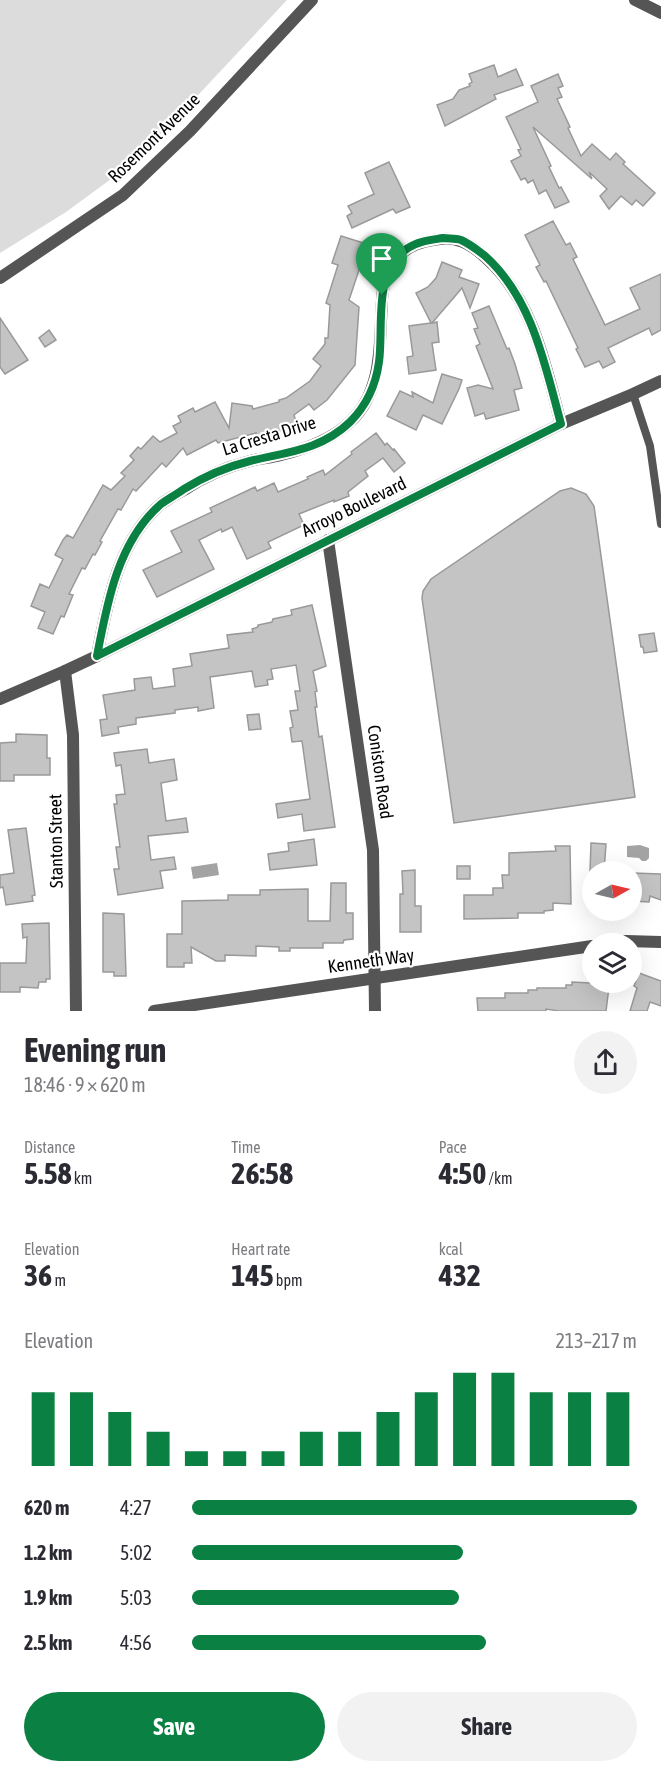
<!DOCTYPE html>
<meta charset="utf-8">
<style>
:root{--surface:#fff;--page:#f2f2f3;--text:#2b2b33;--muted:#7c7c81;--accent:#0b8043}
body{margin:0;font-family:"Asap Condensed",sans-serif;background:var(--page);color:var(--text);height:100vh;display:flex;flex-direction:column;font-size:22px;white-space:nowrap}
*{box-sizing:border-box;margin:0}
p{font-size:20px;color:var(--muted)}
.icon{flex:none;width:33px;height:33px;fill:none;stroke:currentColor;stroke-width:2;stroke-linecap:round;stroke-linejoin:round}
.map{position:relative;height:1011px;overflow:hidden}
.panel{display:flex;flex-direction:column;background:var(--surface);flex:1}
.panel>*{flex:none}
.needle{width:39px;rotate:82deg}
.fabs{position:absolute;left:582px;top:861px;display:grid;gap:12px}
.fabs a{display:grid;place-items:center;width:60px;height:60px;border-radius:50%;background:var(--surface);box-shadow:0 6px 24px #0002;font-size:30px}
.pin{position:absolute;display:grid;place-items:center;width:51px;height:51px;color:#fff;margin:-62px -26px;border-radius:50% 50% 50% 0;rotate:-45deg;box-shadow:0 0 6px #0007}
.pin .icon{rotate:45deg}
.round{display:grid;place-items:center;flex:none;width:63px;height:63px;border-radius:32px;background:var(--page)}
.summary{display:flex;align-items:center;justify-content:space-between;height:102px;padding:0 24px}
h1{font-size:33px;font-weight:700;line-height:45px}
.stats{display:grid;grid-template-columns:repeat(3,1fr);gap:9px;height:102px;padding:6px 24px}
.stats div{display:grid;align-content:center}
.stats b{font-size:30px;font-weight:700}
.stats small{font-size:16px;font-weight:400}
.stats p{font-size:16px}
.chart{height:168px;padding:12px 24px}
.chart p{display:flex;justify-content:space-between}
.chart svg{width:100%;height:108px;margin-top:6px;stroke:var(--accent);stroke-width:6}
.button{display:flex;gap:12px;margin-top:auto;padding:12px 24px}
.button a{flex:1;height:69px;border-radius:36px;background:var(--accent);color:#fff;font-size:24px;font-weight:700;line-height:69px;text-align:center}
.button a+a{background:var(--page);color:var(--text)}
ul{padding:0 24px;list-style:none;font-size:20px}
li{display:grid;grid-template-columns:96px 72px 1fr;align-items:center;height:45px}
li i{height:15px;border-radius:8px;background:var(--accent)}
.map>svg:first-child{display:block}
</style>
<div class="map">
<svg width="661" height="1011" viewBox="0 0 661 1011">
<rect width="100%" height="100%" fill="#fff"/>
<polygon fill="#dcdcdc" points="0,0 287,0 171,124 122,171 66,212 0,253"/>
<g fill="#a3a3a3">
<polygon points="640,845 649,848 649,858 646,861 642,861 639,858 627,857 627,846"/>
<polygon points="217,863 219,875 193,879 191,867"/>
</g>
<g fill="#c4c4c4" stroke="#999" stroke-width="1.5">
<polygon points="494,65 498,77 516,69 523,85 494,95 496,99 445,126 437,105 453,99 459,90 470,86 469,84 472,82 469,74"/>
<polygon points="558,74 563,86 558,88 562,97 557,99 570,127 568,128 581,156 592,144 610,160 616,153 625,162 623,164 655,193 643,206 636,200 632,205 621,196 609,209 600,196 607,189 589,172 592,179 533,127 551,166 549,167 559,188 561,187 569,202 555,208 546,190 539,194 533,180 528,183 525,178 521,180 511,161 521,156 518,150 521,149 506,117 538,102 531,86"/>
<polygon points="389,162 410,207 396,213 393,209 352,228 347,216 352,213 348,206 374,194 365,173"/>
<polygon points="553,221 566,245 570,243 577,257 573,259 605,325 640,309 630,288 661,274 661,330 652,335 649,328 608,348 615,362 603,368 599,361 585,367 576,349 578,348 546,281 544,282 536,267 540,265 525,235"/>
<polygon points="341,236 370,245 366,256 364,255 349,300 359,307 355,365 327,400 314,410 309,404 294,415 297,425 264,436 263,434 256,436 256,433 218,443 216,440 187,455 183,448 166,467 162,463 136,491 133,489 121,510 118,509 100,541 102,542 95,555 93,554 85,569 82,568 69,594 73,595 64,617 61,616 53,634 38,628 45,612 31,606 40,584 49,588 63,559 55,555 63,540 67,535 73,538 103,485 111,490 125,476 121,473 134,460 130,456 138,447 141,449 153,436 160,442 177,433 173,426 181,422 178,416 193,408 195,412 215,402 229,428 232,403 252,406 253,409 279,402 279,400 286,398 310,381 321,366 313,359 325,344 325,338 328,338 330,305 326,303 338,265 332,263"/>
<polygon points="442,262 462,270 459,277 479,284 470,308 462,288 432,323 437,322 439,342 432,343 436,370 409,374 407,357 413,356 409,326 431,323 416,293 428,287 436,278"/>
<polygon points="489,306 507,349 509,348 515,364 522,388 514,390 519,410 486,419 484,413 475,416 467,388 478,385 493,389 476,346 480,344 474,329 478,328 472,313"/>
<polygon points="0,318 28,360 5,374 0,367"/>
<polygon points="49,330 56,340 45,347 39,338"/>
<polygon points="442,374 462,380 459,389 442,424 423,415 416,430 387,416 400,391 413,397 412,392 433,403"/>
<polygon points="376,433 385,445 387,443 393,450 394,449 405,463 394,472 383,458 365,471 368,476 348,492 349,496 334,502 334,500 299,514 304,525 268,542 271,548 247,559 232,527 222,532 221,529 199,540 214,569 157,597 143,570 182,552 171,531 212,512 210,508 255,487 257,491 274,483 278,492 308,479 307,477 323,470 325,475 352,454 351,452"/>
<polygon points="571,488 586,494 594,506 635,797 454,823 422,598 423,591 431,579 560,491"/>
<polygon points="312,605 326,666 313,671 317,691 315,692 317,707 315,707 319,737 322,736 335,827 304,831 302,814 278,818 276,804 310,799 302,741 292,742 290,728 293,727 290,711 298,710 295,691 300,691 296,665 271,669 273,679 267,680 268,685 255,687 252,671 210,677 214,708 198,711 198,707 175,710 175,713 136,718 136,724 118,727 119,733 102,736 100,720 107,719 103,695 135,690 134,679 151,677 153,689 175,686 173,669 192,666 190,654 229,648 227,635 253,632 252,629 258,627 258,625 272,622 273,619 292,615 291,610"/>
<polygon points="654,633 657,651 644,653 643,647 641,647 639,635"/>
<polygon points="259,714 261,729 249,730 247,715"/>
<polygon points="16,734 47,735 47,758 50,758 50,775 14,775 14,781 0,781 0,743 16,742"/>
<polygon points="147,749 149,763 174,759 177,780 161,783 166,821 186,818 188,832 148,836 151,860 174,857 176,869 160,871 163,888 118,895 114,869 119,869 116,847 120,847 114,804 117,804 116,795 125,794 121,765 116,766 114,753"/>
<polygon points="26,828 35,895 32,896 33,901 6,905 3,887 0,888 0,875 14,873 8,830"/>
<polygon points="314,839 317,865 270,870 268,854 289,851 288,843"/>
<polygon points="591,843 606,844 604,872 590,872"/>
<polygon points="555,846 570,846 571,904 553,903 553,910 544,911 544,913 518,913 518,918 464,919 464,895 493,895 493,888 503,888 502,875 509,875 509,853 556,851"/>
<rect x="457" y="866" width="13" height="13"/>
<polygon points="415,870 415,906 421,906 421,932 400,932 400,894 403,894 402,871"/>
<polygon points="632,873 661,874 661,900 650,896 649,902 632,901"/>
<polygon points="331,883 346,883 346,913 353,913 353,939 344,940 343,943 323,943 323,948 290,948 290,951 279,951 279,947 256,946 256,956 225,955 225,961 216,961 191,947 192,963 184,963 184,967 167,967 167,934 182,934 182,901 228,900 228,895 260,895 260,890 308,889 308,921 330,921"/>
<polygon points="103,913 124,914 126,976 114,976 114,972 103,972"/>
<polygon points="49,923 50,979 46,979 46,982 39,982 38,988 20,987 20,992 0,992 0,963 26,963 27,937 23,938 22,924"/>
<polygon points="639,973 661,981 661,1006 650,1002 647,1011 630,1011 637,988 634,986"/>
<polygon points="591,980 592,982 602,983 602,986 609,987 606,1011 559,1011 546,1009 546,1011 478,1011 477,998 505,998 505,993 528,993 528,990 537,990 537,988 566,988 566,985 572,985 572,982 591,983"/>
</g>
<g fill="none" stroke-linecap="round" stroke-linejoin="round">
<polyline stroke="#555" stroke-width="8" points="633,394 650,446 661,524"/>
<g stroke="#555" stroke-width="12">
<polyline points="635,0 661,13"/>
<polyline points="0,278 123,195 190,131 312,0"/>
<polyline points="328,540 373,850 375,1011"/>
<path d="M97 656C107 603 118 541 161 504 168 499 176 494 184 490 205 476 226 467 250 461 260 458 271 458 281 455 306 449 331 440 350 422 378 396 380 357 381 321 382 305 381 288 388 272 396 253 413 243 433 240 457 236 469 242 486 258 533 299 546 367 561 424"/>
<polyline points="65,671 73,735 76,1011"/>
<polyline points="608,944 626,941 661,942"/>
<polyline points="154,1011 592,946"/>
</g>
<polyline stroke="#555" stroke-width="12" points="0,699 65,671 97,656 561,424 633,394 661,381"/>
</g>
<g fill="none" stroke-linecap="round" stroke-linejoin="round">
<g stroke="#fff" stroke-width="12">
<path id="route" d="M443 238C449 239 455 238 461 240 470 244 476 249 484 255 532 297 545 365 561 424L97 656C107 603 118 541 161 504 168 499 177 494 184 489 205 476 226 467 250 461 287 452 321 450 350 422 366 406 376 384 379 362 384 326 372 270 408 248 418 241 431 240 443 238Z"/>
</g>
<use href="#route" stroke="#0b8043" stroke-width="8"/>
</g>
<g text-anchor="middle" stroke-width="4.5" stroke-linejoin="round" paint-order="stroke">
<g font-size="18" fill="#000" stroke="#fff">
<text transform="translate(154 138) rotate(-44)" y="6">Rosemont Avenue</text>
<text transform="translate(269 436) rotate(-17)" y="6">La Cresta Drive</text>
<text transform="translate(354 507) rotate(-26)" y="6">Arroyo Boulevard</text>
<text transform="translate(380 772) rotate(82)" y="6">Coniston Road</text>
<text transform="translate(56 841) rotate(-91)" y="6">Stanton Street</text>
<text transform="translate(371 961) rotate(-8)" y="6">Kenneth Way</text>
</g>
</g>
</svg>
<div class="fabs">
<a><svg class="needle" viewBox="-14 -14 28 28"><path d="M0-13l5 13h-10z" fill="#e53935"/><path d="M0 13l5-13h-10z" fill="#7c7c81"/></svg></a>
<a><svg class="icon" aria-label="layers" viewBox="0 0 24 24"><path d="M12 4l9 5-9 5-9-5zM3 14l9 5 9-5"/></svg></a>
</div>
<div class="pin" style="left:382px;top:295px;background:#1e9e55"><svg class="icon" aria-label="arrive" viewBox="0 0 24 24"><path d="M6 21V4h12l-3 4 3 4H6"/></svg></div>
</div>
<section class="panel">
<div class="summary"><div><h1>Evening run</h1><p>18:46 · 9 × 620 m</p></div><a class="round"><svg class="icon" aria-label="share" viewBox="0 0 24 24"><path d="M12 15V3M7 8l5-5 5 5M5 13v7h14v-7"/></svg></a></div>
<div class="stats">
<div><p>Distance</p><b>5.58<small> km</small></b></div>
<div><p>Time</p><b>26:58</b></div>
<div><p>Pace</p><b>4:50<small> /km</small></b></div>
</div>
<div class="stats">
<div><p>Elevation</p><b>36<small> m</small></b></div>
<div><p>Heart rate</p><b>145<small> bpm</small></b></div>
<div><p>kcal</p><b>432</b></div>
</div>
<div class="chart"><p><span>Elevation</span>213–217 m</p>
<svg viewBox="0 0 160 44" preserveAspectRatio="none"><path d="M5 44V14M15 44V14M25 44V22M35 44V30M45 44V38M55 44V38M65 44V38M75 44V30M85 44V30M95 44V22M105 44V14M115 44V6M125 44V6M135 44V14M145 44V14M155 44V14"/></svg>
</div>
<ul>
<li><b>620 m</b>4:27<i style="width:100%"></i></li>
<li><b>1.2 km</b>5:02<i style="width:61%"></i></li>
<li><b>1.9 km</b>5:03<i style="width:60%"></i></li>
<li><b>2.5 km</b>4:56<i style="width:66%"></i></li>
</ul>
<div class="button"><a>Save</a><a>Share</a></div>
</section>
